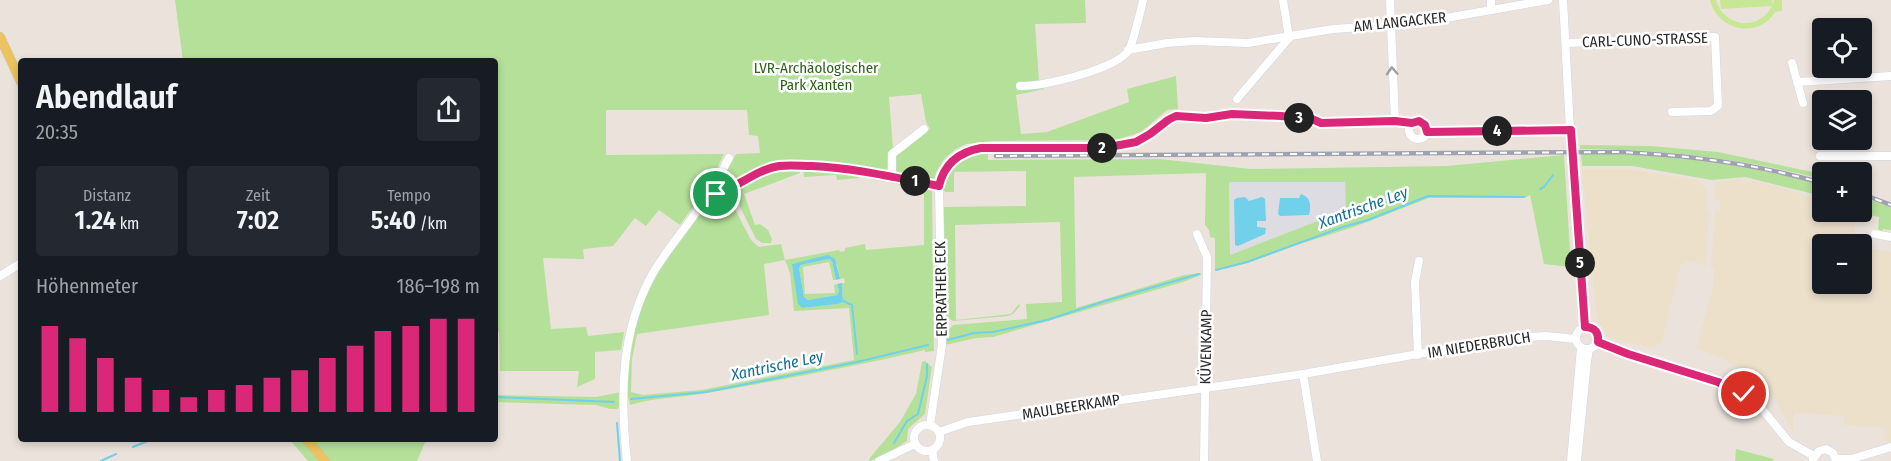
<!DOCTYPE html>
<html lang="de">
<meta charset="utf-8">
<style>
:root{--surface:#171b24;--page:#242831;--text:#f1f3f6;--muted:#9ea1a6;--accent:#db2777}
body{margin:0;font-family:"Fira Sans Condensed",sans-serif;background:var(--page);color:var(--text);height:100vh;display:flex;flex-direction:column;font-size:22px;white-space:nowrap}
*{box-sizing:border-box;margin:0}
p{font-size:20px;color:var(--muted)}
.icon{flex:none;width:33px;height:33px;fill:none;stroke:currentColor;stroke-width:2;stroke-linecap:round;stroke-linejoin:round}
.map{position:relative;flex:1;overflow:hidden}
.details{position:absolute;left:18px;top:58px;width:480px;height:384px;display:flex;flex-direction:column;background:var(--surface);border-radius:6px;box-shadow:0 3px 9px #0003}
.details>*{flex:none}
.controls{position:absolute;left:1812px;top:18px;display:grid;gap:12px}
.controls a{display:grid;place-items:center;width:60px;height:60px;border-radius:6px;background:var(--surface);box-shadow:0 3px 9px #0003;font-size:30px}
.pin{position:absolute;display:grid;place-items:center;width:51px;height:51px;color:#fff;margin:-26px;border:3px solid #fff;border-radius:50%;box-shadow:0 2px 6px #0007}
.km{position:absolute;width:30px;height:30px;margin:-15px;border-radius:50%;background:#222;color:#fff;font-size:16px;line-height:30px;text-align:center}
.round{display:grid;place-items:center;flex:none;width:63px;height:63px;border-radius:6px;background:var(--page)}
.headline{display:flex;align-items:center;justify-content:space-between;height:102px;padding:0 18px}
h1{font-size:33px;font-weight:600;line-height:45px}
.figures{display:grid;grid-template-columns:repeat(3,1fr);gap:9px;height:102px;padding:6px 18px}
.figures div{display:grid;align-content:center;border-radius:6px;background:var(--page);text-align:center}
.figures b{font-size:26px;font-weight:600}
.figures small{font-size:16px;font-weight:400}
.figures p{font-size:16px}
.chart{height:168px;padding:12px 18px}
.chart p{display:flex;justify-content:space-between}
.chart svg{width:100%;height:108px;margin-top:6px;stroke:var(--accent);stroke-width:6}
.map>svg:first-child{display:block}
</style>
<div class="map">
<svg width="1891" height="461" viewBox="0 0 1891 461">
<rect width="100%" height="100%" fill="#ebe3db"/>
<polygon fill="#dddce3" points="1345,181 1346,210 1230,255 1229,182"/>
<g fill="#ece0cb">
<polygon points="1584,169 1629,169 1697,180 1707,190 1706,210 1709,210 1706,266 1689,261 1681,265 1662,342 1653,348 1609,338 1597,321 1582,170"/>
<polygon points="1736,179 1775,186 1822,200 1822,212 1853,212 1853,217 1856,217 1854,244 1822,244 1822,284 1862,284 1862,273 1868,273 1870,248 1891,252 1891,442 1884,441 1885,428 1843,425 1844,416 1794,413 1793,433 1776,400 1752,377 1724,359 1696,348 1713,287 1714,268 1711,267 1715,211 1720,210 1720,200 1714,199 1715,183"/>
</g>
<g fill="#b5e099" fill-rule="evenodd">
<polygon points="175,0 1085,0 1086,23 1035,24 1039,81 1044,89 1016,95 1021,134 1047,132 1129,102 1127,89 1176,76 1178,109 1167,110 1141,132 1117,140 993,141 966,144 956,149 944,159 936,173 933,183 894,174 893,155 930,129 926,122 921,94 889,97 893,148 892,153 888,153 887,173 786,163 719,190 717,188 736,154 760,153 758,136 749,135 747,110 606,110 606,155 724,154 710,183 680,225 659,210 646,226 635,218 613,246 583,249 584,259 543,258 551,329 586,327 588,336 624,332 621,350 595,352 595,379 577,387 579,371 500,371 499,332 495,332 495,62 183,61"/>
<path d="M1580 145 1651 146 1718 152 1822 174V179C1743 159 1663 149 1580 149Z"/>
<path d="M988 151V160L1160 159 1251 169 1447 166 1564 155 1571 267 1544 264 1530 195 1524 198H1429L1354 227 1293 246 1248 263 1215 271V238L1210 237 1209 230 1205 225 1206 173 1074 177 1076 308 1184 275 1201 273V275L1183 282 993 337 976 338 945 345V334L953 325 1027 319 1026 304 1062 302 1060 222 955 225 956 320 1011 314 1019 304 1020 306 1013 314 1008 316 953 321 944 315 943 207 1026 206V171L954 172V192H945L942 187C948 161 963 154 988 151ZM1229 182H1345L1346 210 1230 255Z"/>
<path d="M1581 154C1663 153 1743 163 1822 185V196L1745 177 1712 180 1632 166H1582Z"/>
<path d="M787 169 800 170V173L744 194 755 225 760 224 768 230 772 239 771 243H762L756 239 732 191C749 179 766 171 787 169Z"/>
<polygon points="803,169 860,172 859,178 837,180 836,175 804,177"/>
<path d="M871 175 932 187 934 351 925 352V350C853 367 780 380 707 393 681 398 655 397 630 405L627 392 628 356 642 301 653 277 709 197H720L727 194 751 240 759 247 781 244 785 260 839 250 840 252 845 251V248L865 244 866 250 924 245V189L869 179ZM832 257 837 265 840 279 844 278 845 283H842L843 302 838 304 802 308 792 264ZM785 260 790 273 794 311 849 308 854 360 701 390 643 395 631 392 632 359 637 334 769 315 764 264Z"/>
<polygon points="1862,197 1891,207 1891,230 1883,229 1882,234 1878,229 1879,217 1856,212 1862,212"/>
<polygon points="829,259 832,261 836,280 833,280 829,262 803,267 805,294 835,293 834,285 837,284 839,291 837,295 808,300 804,297 799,268 801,265"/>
<polygon points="925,361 932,367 925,414 908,429 907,441 889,452 870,461 869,459 900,422 916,394 922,362"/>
<polygon points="621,392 621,404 617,409 610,409 596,405 495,402 495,395 596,397"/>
<polygon points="290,440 302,440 319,461 308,461"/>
<polygon points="311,440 426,440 417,461 329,461"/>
<polygon points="1736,449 1774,459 1773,461 1735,461"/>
</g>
<path fill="#c8e795" d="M1710 0H1716C1724 28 1759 31 1772 6L1721 9 1720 0H1772L1773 5 1774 0H1782V11L1775 12C1758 40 1717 30 1710 0Z"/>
<g fill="#71d0ea">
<path d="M1301 194C1311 197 1311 206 1309 215L1280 216 1278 214 1280 198H1299Z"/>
<polygon points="1245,197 1249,201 1262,197 1265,199 1266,221 1257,221 1257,227 1266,228 1265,234 1238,246 1235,245 1234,200 1237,198"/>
<polygon points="828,255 835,259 840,279 836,280 832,261 829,259 801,265 799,268 804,297 808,300 837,295 839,291 837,284 842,283 843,302 838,304 802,308 798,304 792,264"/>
</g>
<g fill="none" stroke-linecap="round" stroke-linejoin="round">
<g stroke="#71d0ea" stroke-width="2">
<polyline points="1540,189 1544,187 1553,175"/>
<polyline points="1216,270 1247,262 1343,227 1368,220 1428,196 1524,197"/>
<polyline points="841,300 852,305 857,354"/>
<polyline points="948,340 974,333 993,332 1047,320 1105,301 1199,274"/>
<polyline points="495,397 614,402"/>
<polyline points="631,399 706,392 857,362 928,345"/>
<polyline points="617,423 620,461"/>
<polyline points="894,443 907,421 918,414 927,376 927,364"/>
<polyline points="133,447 150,440"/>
<polyline points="101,461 116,454"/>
</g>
<g stroke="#d0d5e2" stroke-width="9">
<g id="minor">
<polyline points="1283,0 1289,38"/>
<polyline points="1390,0 1395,121"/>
<polyline points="1491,0 1491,10"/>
<polyline points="1563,0 1572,167 1585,327"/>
<polyline points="1566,43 1715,37 1718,106 1711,111 1672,112"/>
<polyline points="1128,50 1167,43 1194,41 1248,43 1333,29 1390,25 1446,18 1548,0"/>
<polyline points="1792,63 1803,103"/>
<polyline points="1797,82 1891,76"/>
<path d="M1020 86C1044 86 1115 70 1129 50 1133 42 1141 10 1143 0"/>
<polyline points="1237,99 1289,38"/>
<circle cx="1418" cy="130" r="9"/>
<polyline points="1427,132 1571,130"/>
<polyline points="1820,156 1891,156"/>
<polyline points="892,176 892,154 924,129"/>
<path d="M711 190 716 194C739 186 755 170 779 166 790 165 801 166 812 166 855 167 897 178 939 186"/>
<polyline points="1197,234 1207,257 1204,461"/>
<polyline points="1875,234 1891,237"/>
<polyline points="0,276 21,263"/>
<circle cx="1587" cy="338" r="11"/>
<polyline points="1598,342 1628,354 1718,382 1740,392 1762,409 1789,442 1814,456"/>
<polyline points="1418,355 1415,282 1419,261"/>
<polyline points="1303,374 1317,461"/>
<path d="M930 425 942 345 939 186C944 164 959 151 981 148L1121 146 1144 139 1168 120 1177 116 1206 118 1232 114 1301 118 1321 123 1395 121 1412 123"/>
<circle cx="927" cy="438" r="13"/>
<polyline points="939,432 968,422 1303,374 1510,338 1546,336 1576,339"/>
<polyline points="932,450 934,461"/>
<polyline points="1813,459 1819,451 1826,449 1833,453 1836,461"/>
<polyline points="1836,459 1851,459 1891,447"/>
<path d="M627 461C620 397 620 331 653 273 670 244 694 219 711 190 718 180 723 169 729 158"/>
<polyline points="879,461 915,444"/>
<polyline points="1571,461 1581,348"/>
<polyline points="1577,461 1587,361 1589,349"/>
</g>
</g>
<g stroke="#c3c3c3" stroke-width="10">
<g id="major">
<polyline points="0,37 21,82"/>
<polyline points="307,440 325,461"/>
</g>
</g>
<use href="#minor" stroke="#fff" stroke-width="8"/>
<use href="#major" stroke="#ecc45f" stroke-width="9"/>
<g stroke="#9ea2b3" stroke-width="4.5">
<g id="rail">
<path d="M996 156 1620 152C1689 155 1756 164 1822 183"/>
<polyline points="1862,194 1891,205"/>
</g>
</g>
<use href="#rail" stroke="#fff" stroke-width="2" stroke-dasharray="7" stroke-linecap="butt"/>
</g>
<defs><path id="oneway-chevron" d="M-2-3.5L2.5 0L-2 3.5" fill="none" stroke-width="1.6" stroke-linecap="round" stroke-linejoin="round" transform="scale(1.5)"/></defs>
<use stroke="#9f9f9f" href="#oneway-chevron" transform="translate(1392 71) rotate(-93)"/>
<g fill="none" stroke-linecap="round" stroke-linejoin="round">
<g stroke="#fff" stroke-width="12">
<path id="route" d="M716 194C739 187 755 170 779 166 790 165 801 166 812 166 855 168 897 178 939 186 944 164 959 152 981 148H1104L1136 142 1150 134 1168 120 1176 116 1206 118 1232 114 1281 116 1312 119 1321 123 1395 121 1412 123 1419 121 1425 125 1427 132 1571 130 1585 327C1595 327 1599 333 1598 342L1628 354 1718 382 1744 394"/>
</g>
<use href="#route" stroke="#db2777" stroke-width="8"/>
</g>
<g text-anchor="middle" stroke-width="5" stroke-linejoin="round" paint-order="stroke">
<g font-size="15" fill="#292929" stroke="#fff">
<text transform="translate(1400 22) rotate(-6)" y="5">AM LANGACKER</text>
<text transform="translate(1645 40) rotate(-2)" y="5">CARL-CUNO-STRASSE</text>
<text transform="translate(941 289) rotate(-91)" y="5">ERPRATHER ECK</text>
<text transform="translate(1479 345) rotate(-9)" y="5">IM NIEDERBRUCH</text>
<text transform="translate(1206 347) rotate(-89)" y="5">KÜVENKAMP</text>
<text transform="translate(1071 407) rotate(-9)" y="5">MAULBEERKAMP</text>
</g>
<g font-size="15" fill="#2e631c" stroke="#fff">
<text x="816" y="73">LVR-Archäologischer<tspan x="816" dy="17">Park Xanten</tspan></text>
</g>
<g font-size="16" font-style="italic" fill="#116e95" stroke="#fff">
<text transform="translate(1363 207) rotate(-20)" y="6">Xantrische Ley</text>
<text transform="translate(777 365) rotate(-12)" y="6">Xantrische Ley</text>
</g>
</g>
</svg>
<div class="controls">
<a><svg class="icon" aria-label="locate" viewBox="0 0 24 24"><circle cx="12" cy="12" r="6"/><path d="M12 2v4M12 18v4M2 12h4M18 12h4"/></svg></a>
<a><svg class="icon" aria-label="layers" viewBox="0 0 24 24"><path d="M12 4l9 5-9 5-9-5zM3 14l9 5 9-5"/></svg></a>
<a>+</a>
<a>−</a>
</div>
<div class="pin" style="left:716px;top:194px;background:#1e9e55"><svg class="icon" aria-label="arrive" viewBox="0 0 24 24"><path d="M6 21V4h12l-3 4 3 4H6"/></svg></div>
<div class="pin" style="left:1744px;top:394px;background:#d93025"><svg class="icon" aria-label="check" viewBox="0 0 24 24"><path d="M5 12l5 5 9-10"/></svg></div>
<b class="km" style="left:915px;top:181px">1</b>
<b class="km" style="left:1102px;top:148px">2</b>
<b class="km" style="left:1299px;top:118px">3</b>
<b class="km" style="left:1497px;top:131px">4</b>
<b class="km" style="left:1580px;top:263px">5</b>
<section class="details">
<div class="headline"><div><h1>Abendlauf</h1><p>20:35</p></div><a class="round"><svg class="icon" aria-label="share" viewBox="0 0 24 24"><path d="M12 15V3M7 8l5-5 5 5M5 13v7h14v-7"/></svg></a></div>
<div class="figures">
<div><p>Distanz</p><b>1.24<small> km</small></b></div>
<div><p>Zeit</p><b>7:02</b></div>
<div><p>Tempo</p><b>5:40<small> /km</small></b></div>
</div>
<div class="chart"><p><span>Höhenmeter</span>186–198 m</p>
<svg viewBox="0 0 160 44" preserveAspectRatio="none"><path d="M5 44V9M15 44V14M25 44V22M35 44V30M45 44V35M55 44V38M65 44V35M75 44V33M85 44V30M95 44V27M105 44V22M115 44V17M125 44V11M135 44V9M145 44V6M155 44V6"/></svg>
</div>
</section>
</div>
